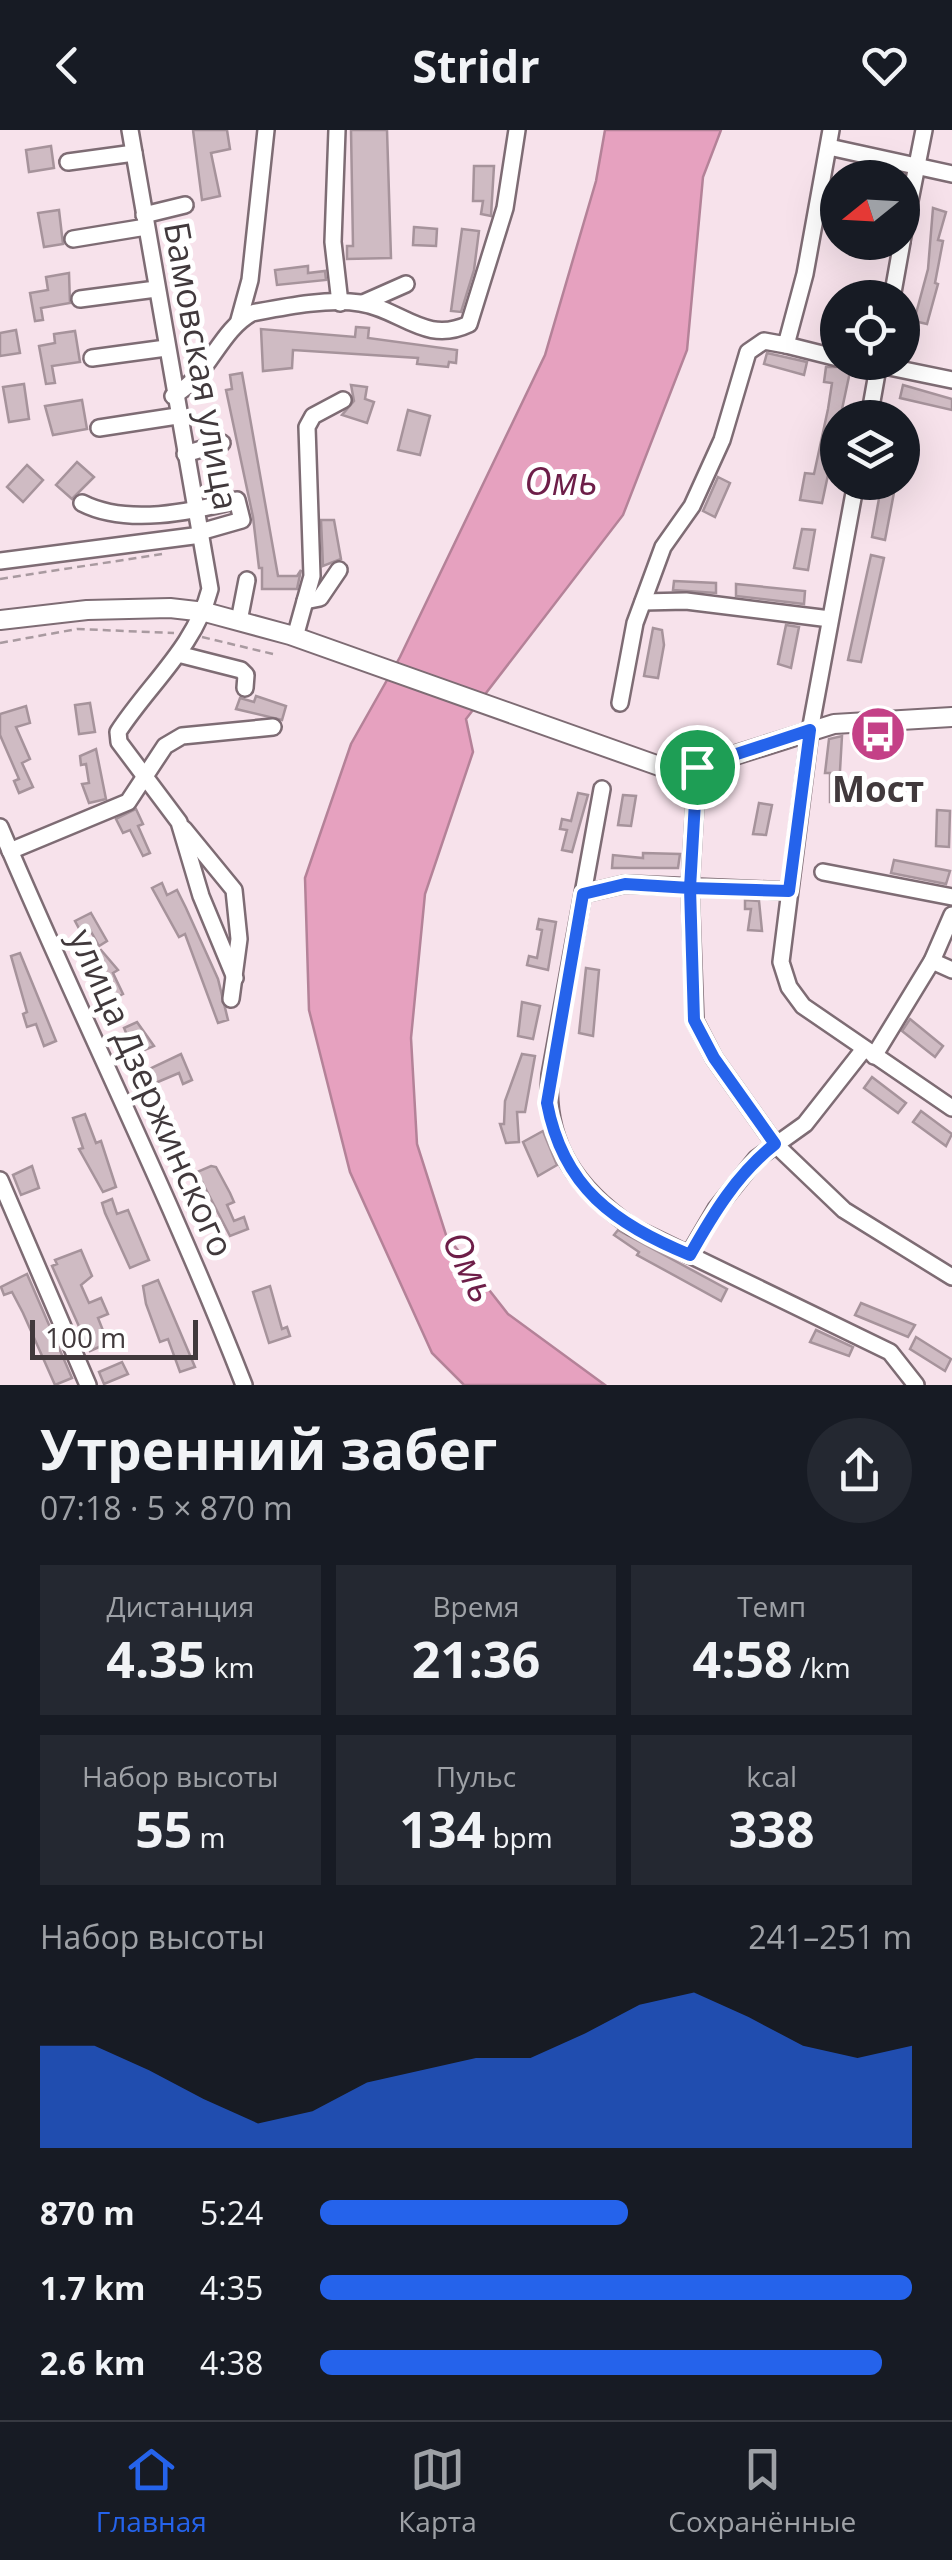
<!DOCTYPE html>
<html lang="ru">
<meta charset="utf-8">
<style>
:root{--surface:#171b24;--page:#242831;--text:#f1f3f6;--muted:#9ea1a6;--line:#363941;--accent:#2563eb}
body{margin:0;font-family:"Open Sans",sans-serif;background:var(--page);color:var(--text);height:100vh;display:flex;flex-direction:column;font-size:38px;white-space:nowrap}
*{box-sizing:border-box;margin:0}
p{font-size:32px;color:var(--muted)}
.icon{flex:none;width:55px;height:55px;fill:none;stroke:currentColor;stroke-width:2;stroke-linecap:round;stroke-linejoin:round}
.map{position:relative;height:1255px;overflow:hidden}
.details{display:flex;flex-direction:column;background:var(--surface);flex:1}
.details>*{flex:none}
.needle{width:65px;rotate:252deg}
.controls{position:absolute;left:820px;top:30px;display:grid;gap:20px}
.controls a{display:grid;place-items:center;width:100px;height:100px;border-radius:50%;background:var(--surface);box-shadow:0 10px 40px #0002;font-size:50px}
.scale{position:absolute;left:30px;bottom:25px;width:168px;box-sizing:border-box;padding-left:10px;border:5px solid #41393c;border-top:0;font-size:28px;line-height:35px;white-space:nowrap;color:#41393c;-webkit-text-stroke:8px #fff;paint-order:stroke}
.pin{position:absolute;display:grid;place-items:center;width:85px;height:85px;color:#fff;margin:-42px;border:5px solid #fff;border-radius:50%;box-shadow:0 2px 10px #0007}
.round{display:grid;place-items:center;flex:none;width:105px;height:105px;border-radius:52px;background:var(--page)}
.headline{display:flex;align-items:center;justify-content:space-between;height:170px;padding:0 40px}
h1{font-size:55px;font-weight:700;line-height:75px}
.figures{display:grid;grid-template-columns:repeat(3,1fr);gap:15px;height:170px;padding:10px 40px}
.figures div{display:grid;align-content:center;border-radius:0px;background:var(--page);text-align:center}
.figures b{font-size:50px;font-weight:700}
.figures small{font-size:28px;font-weight:400}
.figures p{font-size:28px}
.chart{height:280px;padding:20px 40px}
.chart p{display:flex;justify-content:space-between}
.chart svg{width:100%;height:180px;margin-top:10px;fill:var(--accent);opacity:.7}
ul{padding:0 40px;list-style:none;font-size:32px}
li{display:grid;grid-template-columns:160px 120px 1fr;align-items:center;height:75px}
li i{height:25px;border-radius:12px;background:var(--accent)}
header{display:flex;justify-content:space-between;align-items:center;height:130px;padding:0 40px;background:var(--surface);font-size:45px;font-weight:700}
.menu{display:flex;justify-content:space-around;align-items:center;height:140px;border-top:2px solid var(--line);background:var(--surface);font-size:28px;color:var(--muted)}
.menu a{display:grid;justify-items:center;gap:5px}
.menu .on{color:var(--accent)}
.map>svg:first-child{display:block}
</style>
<header><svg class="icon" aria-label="back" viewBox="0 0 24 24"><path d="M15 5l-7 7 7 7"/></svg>Stridr<svg class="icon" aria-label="heart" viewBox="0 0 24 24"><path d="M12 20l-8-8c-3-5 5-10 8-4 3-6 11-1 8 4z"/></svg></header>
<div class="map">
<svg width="952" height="1255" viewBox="0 0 952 1255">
<rect width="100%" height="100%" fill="#f7e2eb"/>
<polygon fill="#e6a1bf" stroke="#b48298" stroke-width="2.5" points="605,0 721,0 703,47 687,220 623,385 466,589 473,622 425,764 411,908 417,1014 446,1105 508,1184 605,1255 464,1255 432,1223 350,1042 309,880 305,748 351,614 400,527 545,225 596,51"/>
<g fill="#cfbbc3" stroke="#a6939b" stroke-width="2.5">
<polygon points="193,0 227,0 230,19 211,23 220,66 202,70"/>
<polygon points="351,0 387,0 391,128 347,129 347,116 353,116"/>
<polygon points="51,16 54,38 29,42 26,20"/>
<polygon points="474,36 494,36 491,86 481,84 483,71 473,71"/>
<polygon points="933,78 946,82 938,110 943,111 935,153 938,154 927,194 914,191 928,139"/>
<polygon points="59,80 63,114 44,117 38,83"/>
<polygon points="414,97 437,99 436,116 413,115"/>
<polygon points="462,99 479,101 474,140 461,182 451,181"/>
<polygon points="308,136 308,143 325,141 326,150 277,155 275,140"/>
<polygon points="69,143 70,173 41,178 43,190 35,191 30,163 48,160 46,147"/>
<polygon points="356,197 369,198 368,208 457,220 456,233 449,232 448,237 417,234 418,228 293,220 292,238 263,241 261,199 355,207"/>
<polygon points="16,200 20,223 0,226 0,203"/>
<polygon points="75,201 80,232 52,236 55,253 46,254 39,216 55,213 54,204"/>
<polygon points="767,223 807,232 804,245 764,234"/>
<polygon points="826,237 851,237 822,373 800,370 805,343 814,344 828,279 832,253 824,252"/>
<polygon points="242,243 278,446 297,446 301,440 297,459 262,459 262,438 259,438 253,387 226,260 232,259 230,245"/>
<polygon points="24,254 29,289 9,292 3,257"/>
<polygon points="351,255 367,257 365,269 374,272 367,293 342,285 354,271"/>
<polygon points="903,255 952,269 952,280 900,268"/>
<polygon points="82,270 87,299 53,305 45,276"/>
<polygon points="408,280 430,286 420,325 398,320"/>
<polygon points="77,332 94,347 72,369 56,355"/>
<polygon points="27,335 43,350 23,372 7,357"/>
<polygon points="718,347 730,353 715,387 703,381"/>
<polygon points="882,352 896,352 885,410 872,407"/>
<polygon points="321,390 334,390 341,429 323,436"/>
<polygon points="802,399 815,400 808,440 794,438"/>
<polygon points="871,425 884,428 861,532 848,530"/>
<polygon points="674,451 716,453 716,463 673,460"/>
<polygon points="736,454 805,461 804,474 736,466"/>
<polygon points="786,495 799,497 791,538 778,534"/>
<polygon points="653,498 662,500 664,515 658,548 644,546"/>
<polygon points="256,566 286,576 282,590 236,579 240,568 254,572"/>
<polygon points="90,573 95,602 79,604 75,575"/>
<polygon points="26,576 30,593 16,597 30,629 22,633 33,657 19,663 14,651 19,649 0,605 0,584"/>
<polygon points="842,606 839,658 843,658 843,672 830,672 830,643 825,643 829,609"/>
<polygon points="96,619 106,669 89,673 82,654 89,653 86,634 81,635 80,626"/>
<polygon points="578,663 588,665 572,722 562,720 567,700 560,699 562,689 571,691"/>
<polygon points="623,665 636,666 631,696 618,695"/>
<polygon points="759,673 772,675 766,705 753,704"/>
<polygon points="136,679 143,694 138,696 150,723 143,726 130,700 123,703 116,689"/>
<polygon points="937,680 950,681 949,717 936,716"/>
<polygon points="643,723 680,724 678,738 612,738 613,725 643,728"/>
<polygon points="894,730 950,741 946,754 891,743"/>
<polygon points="162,753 167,765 177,760 186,778 218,849 228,890 218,893 185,804 179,807 152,758"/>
<polygon points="745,770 759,771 762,801 748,800 751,779 745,779"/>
<polygon points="91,783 107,811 99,816 90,800 82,804 75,791"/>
<polygon points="539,789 556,792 548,840 527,835 529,826 537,828 542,800 537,799"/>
<polygon points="101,820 118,840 113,843 123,864 111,870 90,825"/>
<polygon points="20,823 56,911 44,916 36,894 27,897 23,884 27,882 11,826"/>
<polygon points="586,838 599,840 593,906 579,903"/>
<polygon points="522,872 540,876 533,909 518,906"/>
<polygon points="910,889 943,916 935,927 902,901"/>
<polygon points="137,892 154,916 135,924 124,898"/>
<polygon points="181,924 192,950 183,954 179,943 153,954 147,940"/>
<polygon points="522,924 535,926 525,982 517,982 519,1012 506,1013 500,994 504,994 505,971"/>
<polygon points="872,947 906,973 898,983 864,958"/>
<polygon points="921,981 952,1004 946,1016 913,992"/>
<polygon points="85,984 96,1013 101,1011 116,1057 103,1062 79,1019 83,1018 73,988"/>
<polygon points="543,1001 557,1035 538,1046 523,1012"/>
<polygon points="32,1036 39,1058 21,1065 13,1045"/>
<polygon points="211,1036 216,1037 230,1063 234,1072 227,1075 234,1091 244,1087 248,1099 230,1106 197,1042"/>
<polygon points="112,1069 117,1084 128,1080 149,1130 130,1138 105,1083 102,1073"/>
<polygon points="618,1100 727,1159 721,1171 637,1125 639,1122 614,1105"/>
<polygon points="81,1120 92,1146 81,1155 89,1173 101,1168 108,1184 98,1188 108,1213 90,1221 52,1136 57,1134 55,1130"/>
<polygon points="27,1144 72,1248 55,1255 23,1183 12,1162 4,1165 1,1157"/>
<polygon points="158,1150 195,1237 180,1242 168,1209 160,1212 146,1174 143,1156"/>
<polygon points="270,1156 282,1199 287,1197 290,1206 269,1213 253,1162"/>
<polygon points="861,1173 915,1195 908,1207 855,1185"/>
<polygon points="816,1200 853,1217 849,1226 810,1212"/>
<polygon points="916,1207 951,1229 945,1241 910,1219"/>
<polygon points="122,1232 128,1244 104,1254 99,1242"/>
</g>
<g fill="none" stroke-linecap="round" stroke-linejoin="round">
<g stroke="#7e6c74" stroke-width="20">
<g id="minor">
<path d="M130 0 210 459C195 517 149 554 118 602L119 612 179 692 201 766 235 848"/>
<polyline points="337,0 333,112 340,173"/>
<polyline points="829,17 952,44"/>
<polyline points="68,32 134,23"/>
<polyline points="144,85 185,75"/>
<polyline points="73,109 146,97"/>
<polyline points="902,111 924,0"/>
<polyline points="892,168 902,112"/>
<polyline points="80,169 156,159"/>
<polyline points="363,173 406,154"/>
<polyline points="239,190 250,150 266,0"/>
<polyline points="786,215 838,228"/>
<polyline points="92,228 166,218"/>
<polyline points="865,232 952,250"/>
<path d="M173 266C209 246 219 201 252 183 284 177 327 168 360 173 401 179 425 215 469 194L505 78 517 0"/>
<polyline points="869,288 879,232"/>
<polyline points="99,298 177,286"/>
<polyline points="185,324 222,313"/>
<polyline points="856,352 810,601 781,832 789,857 803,876 952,978"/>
<path d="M82 373C127 396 191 382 237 370L242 390 200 402"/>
<polyline points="0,431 201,405"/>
<polyline points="305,471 320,468 339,440"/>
<polyline points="643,472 686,471 830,489"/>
<polyline points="239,491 247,450"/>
<polyline points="295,507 312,446 307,297 313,286 343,270"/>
<polyline points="178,524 241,540 246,545 245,558"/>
<polyline points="620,573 635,493 663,417 692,376 722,310 748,222 764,211 786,215 805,144 831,0"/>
<polyline points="697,637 690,759 695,891 714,928 775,1014 844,1080 952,1147"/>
<path d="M602 659 550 945C544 1014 577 1059 632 1097L890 1222 916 1255"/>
<path d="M0 697C79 884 170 1065 244 1255"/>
<polyline points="184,699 234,760 239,809 231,869"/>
<polyline points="10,721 128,672 165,616 182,606 273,597"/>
<polyline points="823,742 952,767"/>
<polyline points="583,764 625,754 789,761"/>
<polyline points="932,831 952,840"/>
<polyline points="874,926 932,831 952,785"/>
<polyline points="0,1050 88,1255"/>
<polyline points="689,1125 716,1079 756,1029 805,994 864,919"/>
</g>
</g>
<g stroke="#7e6c74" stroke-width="22">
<polyline id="major" points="0,490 87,480 170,478 205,482 290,505 662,637 697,637 834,594 952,587"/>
</g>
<g stroke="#a99aa0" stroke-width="2.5" stroke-dasharray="8 5" stroke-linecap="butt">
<polyline points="0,449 162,424"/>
<polyline points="202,507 273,524"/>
<polyline points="0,513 77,499 174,503"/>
</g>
<use href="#minor" stroke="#fff" stroke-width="15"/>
<use href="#major" stroke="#fff" stroke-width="18"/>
</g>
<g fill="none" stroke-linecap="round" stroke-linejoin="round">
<g stroke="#fff" stroke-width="20">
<path id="route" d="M697 637 690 758 625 754 583 764 547 973C563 1058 614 1093 690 1125 713 1084 737 1044 775 1014L714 928 694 890 690 758 789 761 810 600 697 637"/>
</g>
<use href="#route" stroke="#2563eb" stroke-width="12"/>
</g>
<defs>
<g id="bus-disc" transform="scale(2.875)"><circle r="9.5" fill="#c44187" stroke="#fff"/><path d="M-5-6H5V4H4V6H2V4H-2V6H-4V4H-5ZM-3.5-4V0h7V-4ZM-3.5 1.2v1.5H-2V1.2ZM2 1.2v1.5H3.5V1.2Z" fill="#fff"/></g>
</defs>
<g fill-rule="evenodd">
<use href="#bus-disc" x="878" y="604"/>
</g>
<g text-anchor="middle" stroke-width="10" stroke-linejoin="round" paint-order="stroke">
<g font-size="35" fill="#41393c" stroke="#fff">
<text transform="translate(201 236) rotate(80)" y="12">Бамовская улица</text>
<text transform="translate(151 963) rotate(66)" y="12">улица Дзержинского</text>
</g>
<g font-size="35" font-weight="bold" fill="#41393c" stroke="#fff">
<text x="878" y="672">Мост</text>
</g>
<g font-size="38" font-style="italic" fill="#6d1e48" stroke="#fff">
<text x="561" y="365">Омь</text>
<text transform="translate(469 1137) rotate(64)" y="13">Омь</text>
</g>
</g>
</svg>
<div class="controls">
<a><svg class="needle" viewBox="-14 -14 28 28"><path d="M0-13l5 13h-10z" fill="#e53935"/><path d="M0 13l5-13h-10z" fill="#9ea1a6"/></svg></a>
<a><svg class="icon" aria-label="locate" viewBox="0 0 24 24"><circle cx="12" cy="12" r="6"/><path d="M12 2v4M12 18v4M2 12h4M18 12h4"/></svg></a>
<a><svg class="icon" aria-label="layers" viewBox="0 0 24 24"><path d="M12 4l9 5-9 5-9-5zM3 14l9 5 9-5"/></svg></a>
</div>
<div class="scale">100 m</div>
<div class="pin" style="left:697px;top:637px;background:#1e9e55"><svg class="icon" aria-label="arrive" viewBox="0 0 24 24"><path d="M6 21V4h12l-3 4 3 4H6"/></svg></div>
</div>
<section class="details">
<div class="headline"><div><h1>Утренний забег</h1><p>07:18 · 5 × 870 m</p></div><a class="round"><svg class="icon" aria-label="share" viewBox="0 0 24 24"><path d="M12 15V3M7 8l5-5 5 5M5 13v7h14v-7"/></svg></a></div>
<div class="figures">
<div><p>Дистанция</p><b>4.35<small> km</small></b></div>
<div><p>Время</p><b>21:36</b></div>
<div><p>Темп</p><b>4:58<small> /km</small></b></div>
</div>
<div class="figures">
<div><p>Набор высоты</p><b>55<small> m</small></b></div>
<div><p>Пульс</p><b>134<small> bpm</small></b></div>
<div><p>kcal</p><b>338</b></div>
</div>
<div class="chart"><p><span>Набор высоты</span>241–251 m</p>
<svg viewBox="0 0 160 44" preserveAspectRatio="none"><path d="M0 44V19L10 19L20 25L30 32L40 38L50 35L60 28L70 25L80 22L90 22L100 16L110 9L120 6L130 12L140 19L150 22L160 19V44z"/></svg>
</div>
<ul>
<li><b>870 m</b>5:24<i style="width:52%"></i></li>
<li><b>1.7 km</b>4:35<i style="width:100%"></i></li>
<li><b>2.6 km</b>4:38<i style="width:95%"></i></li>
</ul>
</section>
<nav class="menu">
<a class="on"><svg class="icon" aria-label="home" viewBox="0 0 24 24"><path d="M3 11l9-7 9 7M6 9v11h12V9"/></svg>Главная</a>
<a><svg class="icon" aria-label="map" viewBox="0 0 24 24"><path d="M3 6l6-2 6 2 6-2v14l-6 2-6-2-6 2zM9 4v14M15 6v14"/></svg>Карта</a>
<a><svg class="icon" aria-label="saved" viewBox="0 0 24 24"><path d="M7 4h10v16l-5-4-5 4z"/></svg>Сохранённые</a>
</nav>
